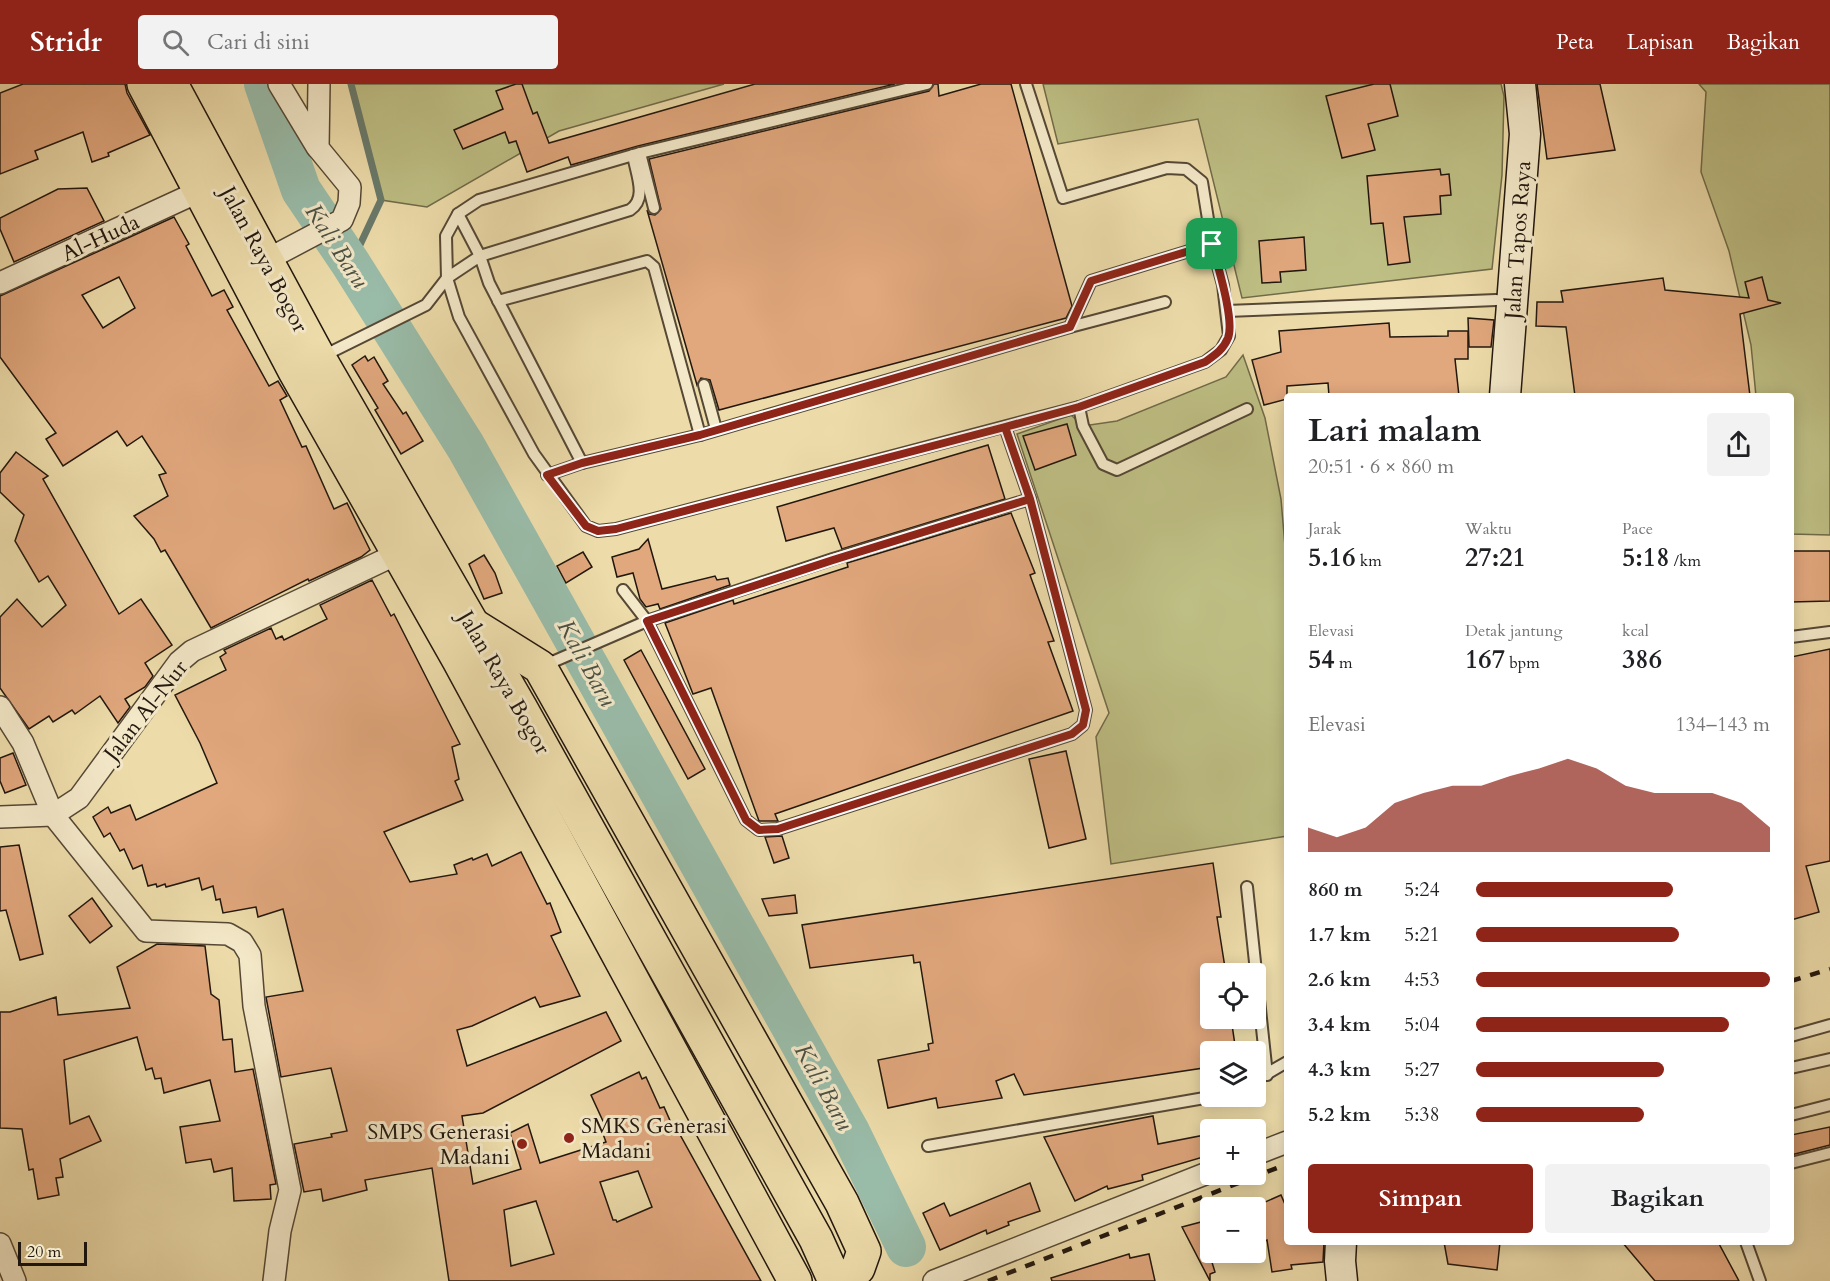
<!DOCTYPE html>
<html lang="id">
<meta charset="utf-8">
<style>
:root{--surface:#fff;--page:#f2f2f2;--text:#202124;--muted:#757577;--accent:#8f2418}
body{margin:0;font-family:Cardo,serif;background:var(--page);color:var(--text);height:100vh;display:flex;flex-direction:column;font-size:22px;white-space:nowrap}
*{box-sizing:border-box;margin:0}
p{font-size:20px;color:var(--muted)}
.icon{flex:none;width:33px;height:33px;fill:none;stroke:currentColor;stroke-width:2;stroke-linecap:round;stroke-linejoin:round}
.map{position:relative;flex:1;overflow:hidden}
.sheet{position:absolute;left:1284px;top:309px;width:510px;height:852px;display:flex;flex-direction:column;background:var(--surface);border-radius:6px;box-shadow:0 3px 15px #0003}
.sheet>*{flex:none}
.fabs{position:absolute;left:1200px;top:879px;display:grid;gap:12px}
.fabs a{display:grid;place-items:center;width:66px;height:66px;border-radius:6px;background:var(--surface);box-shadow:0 3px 15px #0003;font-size:30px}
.scale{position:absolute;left:18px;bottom:15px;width:69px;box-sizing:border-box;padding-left:6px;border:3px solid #22170e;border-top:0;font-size:16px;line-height:21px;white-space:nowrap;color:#22170e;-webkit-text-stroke:4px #f3e8c8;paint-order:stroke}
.pin{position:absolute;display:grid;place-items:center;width:51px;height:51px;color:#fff;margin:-26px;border-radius:12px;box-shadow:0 3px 9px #0006}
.round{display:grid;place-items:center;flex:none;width:63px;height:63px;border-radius:6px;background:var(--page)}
.overview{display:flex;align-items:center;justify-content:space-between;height:102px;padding:0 24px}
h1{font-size:33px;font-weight:700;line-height:45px}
.metrics{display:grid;grid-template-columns:repeat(3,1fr);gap:9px;height:102px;padding:6px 24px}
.metrics div{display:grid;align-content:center}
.metrics b{font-size:26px;font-weight:700}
.metrics small{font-size:16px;font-weight:400}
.metrics p{font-size:16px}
.chart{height:168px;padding:12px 24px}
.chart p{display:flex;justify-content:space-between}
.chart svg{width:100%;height:108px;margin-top:6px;fill:var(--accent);opacity:.7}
.cta{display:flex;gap:12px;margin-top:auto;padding:12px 24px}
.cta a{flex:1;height:69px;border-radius:6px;background:var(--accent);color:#fff;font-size:24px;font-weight:700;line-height:69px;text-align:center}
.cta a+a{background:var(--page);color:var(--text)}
ul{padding:0 24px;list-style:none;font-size:20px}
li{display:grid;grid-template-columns:96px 72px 1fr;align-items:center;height:45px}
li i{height:15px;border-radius:8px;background:var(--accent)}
header{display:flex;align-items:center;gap:36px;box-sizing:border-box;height:84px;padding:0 30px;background:var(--accent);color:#fff}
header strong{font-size:28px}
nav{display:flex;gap:33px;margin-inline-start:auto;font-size:21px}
.search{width:420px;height:54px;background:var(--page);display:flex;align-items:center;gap:15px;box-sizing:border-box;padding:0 21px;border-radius:6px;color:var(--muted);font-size:22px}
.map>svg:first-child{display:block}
</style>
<header>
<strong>Stridr</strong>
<div class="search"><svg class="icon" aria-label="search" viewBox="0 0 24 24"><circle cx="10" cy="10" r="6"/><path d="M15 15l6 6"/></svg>Cari di sini</div>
<nav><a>Peta</a><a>Lapisan</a><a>Bagikan</a></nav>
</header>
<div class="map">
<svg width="1830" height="1197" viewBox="0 0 1830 1197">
<rect width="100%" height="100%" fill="#eddcaa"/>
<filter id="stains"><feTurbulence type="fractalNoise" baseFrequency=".00333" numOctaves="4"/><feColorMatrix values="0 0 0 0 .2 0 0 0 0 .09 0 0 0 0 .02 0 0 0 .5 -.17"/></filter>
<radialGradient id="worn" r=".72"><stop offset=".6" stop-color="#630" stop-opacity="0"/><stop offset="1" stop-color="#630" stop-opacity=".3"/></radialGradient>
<g fill="#bebf84" stroke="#706b49" stroke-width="1.5">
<polygon points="351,0 724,0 559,47 427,123 381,116"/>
<polygon points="1043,0 1501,0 1504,12 1502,91 1492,185 1242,214 1198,35 1058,60"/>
<polygon points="1699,0 1830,0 1830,451 1791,450 1791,312 1756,312 1751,261 1729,167 1701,88 1706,8"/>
<polygon points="1243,271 1265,334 1281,415 1287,486 1287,752 1111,780 1096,653 1109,629 1017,350 1071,331 1083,342 1117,337 1226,293"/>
</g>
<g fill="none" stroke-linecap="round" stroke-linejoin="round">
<polyline stroke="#697a6b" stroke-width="7" points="351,0 381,116 351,180"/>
<polyline stroke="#99bca9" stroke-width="40" points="264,0 301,106 351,180 466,363 850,1048 906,1163"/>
</g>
<g fill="#e1a77d" stroke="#22170e" stroke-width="1.5" fill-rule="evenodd">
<polygon points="23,0 125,0 127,9 150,51 108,69 109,72 92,78 83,48 35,67 38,75 0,90 0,9"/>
<polygon points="516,0 522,0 533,30 537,28 549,59 755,0 895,0 638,62 571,81 568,73 527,88 516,57 509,59 505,48 463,65 454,46 503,25 496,7"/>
<polygon points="934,0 938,0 939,12 981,0 1011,0 1072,222 1066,234 719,326 710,296 701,294 697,301 647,126 649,130 655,131 661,125 649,75 929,7"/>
<polygon points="1374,0 1390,0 1398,32 1368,40 1375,66 1342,74 1326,12"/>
<polygon points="1537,0 1600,0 1615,66 1547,75"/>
<polygon points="1440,85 1441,91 1449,90 1451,111 1440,112 1441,130 1404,133 1410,178 1388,181 1383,139 1371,140 1367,92"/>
<polygon points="87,104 104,137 14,178 0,145 0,134 58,105"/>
<path d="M174 133 189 160 186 162 212 212 224 206 233 223 227 226 269 302 278 297 287 312 280 316 302 363 306 362 334 425 347 419 370 466 361 473 309 497 308 495 211 544 165 466 161 468 154 455 134 432 168 412 159 391 166 389 142 352 127 362 117 347 63 382 46 355 56 349 0 273V212ZM119 193 135 224 103 244 82 211Z"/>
<polygon points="1304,153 1306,186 1280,188 1281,198 1262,199 1259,157"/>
<polygon points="1762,193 1768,216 1781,219 1740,230 1750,312 1575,312 1566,243 1536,242 1537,218 1563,218 1561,207 1663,194 1665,206 1749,214 1745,198"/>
<polygon points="1468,234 1494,236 1491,263 1469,263"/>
<polygon points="1389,239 1390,253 1448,252 1448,247 1468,247 1468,275 1455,275 1459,312 1329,312 1328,299 1287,302 1287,315 1264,321 1252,276 1281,268 1279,247"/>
<polygon points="365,272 368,277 374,273 388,297 383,300 403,330 406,328 423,357 401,370 375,326 378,324 352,281"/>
<polygon points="1067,340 1076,371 1035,386 1023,352"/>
<polygon points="988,361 1005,415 842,465 834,444 786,457 777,423"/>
<polygon points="16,368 48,392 43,395 119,530 141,515 172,561 145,579 153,592 145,603 125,615 130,623 118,639 100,612 75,630 72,626 53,638 49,632 29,645 0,604 0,533 17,515 42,543 66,521 48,492 39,498 15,457 24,431 0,408 0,389"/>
<polygon points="1011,429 1035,489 1030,491 1054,557 1048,558 1073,627 775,730 778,737 759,737 711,604 693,610 665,539 733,516 734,520 848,483 847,479"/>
<polygon points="648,455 662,505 715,492 717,496 728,494 730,501 660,525 658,520 646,523 640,515 633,489 617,493 612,473 639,465"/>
<polygon points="1791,467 1830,467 1830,517 1791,518"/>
<polygon points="583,468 592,483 566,499 557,482"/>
<polygon points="484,471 495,489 502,509 484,515 469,480"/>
<path d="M372 496 391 532 394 530 460 660 452 663 459 695 455 697 463 716 384 748 410 798 457 790 454 781 472 774 473 776 487 770 492 782 521 768 547 820 550 819 561 848 551 852 580 912 540 923 535 913 472 942 457 946 467 982 606 928 621 957 483 1029 462 1032 473 1100 521 1085 510 1049 528 1040 540 1079 606 1058 603 1050 608 1048 591 1011 639 988 642 995 646 993 660 1024 664 1023 676 1050 679 1049 761 1197H449L432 1084 365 1096 367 1106 323 1117 321 1105 304 1108 294 1060 332 1053 331 1050 347 1047 331 984 281 993 266 913 303 907 283 825 258 833 256 823 223 829 220 815 216 816 213 802 202 806 199 794 166 803 165 800 157 803 156 800 148 802 142 781 133 785 124 765 120 767 110 749 104 753 93 733 108 723 111 729 130 721 136 736 217 699 200 659 175 611 226 586 220 573 226 569 224 566 271 544 276 555 282 552 284 556 327 535 320 521ZM638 1087 652 1123 617 1138 616 1136H613L600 1098ZM536 1117 554 1170 511 1182 504 1126Z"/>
<polygon points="1830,565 1830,777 1806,782 1819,828 1791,836 1791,573"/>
<polygon points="641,566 705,685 688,695 624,576"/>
<polygon points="1066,667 1086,755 1049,764 1029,675"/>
<polygon points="13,669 26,701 5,709 0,697 0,674"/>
<polygon points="782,752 789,774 774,779 765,753"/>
<polygon points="19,761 43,870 20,876 6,826 0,827 0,763"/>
<polygon points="1213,779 1221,833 1217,833 1226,890 1210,890 1210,934 1231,934 1236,968 1210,968 1210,983 1024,1011 1014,990 996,997 1002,1014 938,1024 936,1014 888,1024 878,976 929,966 928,960 933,959 920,878 914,879 913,871 810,884 802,841"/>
<polygon points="795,811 797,829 769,832 762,815"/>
<polygon points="92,814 112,842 90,859 69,832"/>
<polygon points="157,860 205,862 211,910 219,916 223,956 232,955 235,988 253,985 276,1100 270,1101 271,1115 234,1117 232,1084 214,1088 211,1075 186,1079 180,1043 220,1037 210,996 164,1009 161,994 155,995 152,984 146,986 137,953 64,976 70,1040 89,1032 101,1057 60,1075 63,1093 56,1094 59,1111 38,1115 33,1085 29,1086 22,1045 0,1044 0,928 10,928 56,913 58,931 130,924 117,883"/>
<polygon points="1153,1032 1158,1060 1210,1050 1210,1071 1142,1091 1143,1096 1108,1105 1107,1102 1075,1117 1044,1053"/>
<polygon points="1830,1043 1830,1061 1791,1071 1791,1051"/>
<polygon points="1030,1099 1040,1127 1008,1138 1009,1141 987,1150 986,1146 940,1166 923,1129 944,1119 950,1132"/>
<polygon points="1281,1111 1287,1125 1287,1158 1324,1158 1323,1178 1291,1181 1292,1185 1272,1188 1267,1156 1256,1161 1256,1122"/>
<polygon points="1201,1138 1203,1147 1210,1143 1210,1172 1215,1188 1210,1190 1210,1197 1182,1143"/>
<polygon points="1444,1158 1500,1158 1497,1186 1448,1180"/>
<polygon points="1622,1158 1718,1158 1739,1197 1655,1197"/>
<polygon points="1129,1170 1130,1174 1149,1170 1155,1197 1052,1197 1051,1194"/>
</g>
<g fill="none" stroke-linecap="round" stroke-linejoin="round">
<g stroke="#554835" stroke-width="14">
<g id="service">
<polyline points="927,0 640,69 479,116 458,130 446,152 447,194 459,233 534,370 586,442 598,447 616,445 1079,323 1205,278 1221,266 1229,252 1223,201 1212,160 1202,98 1186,85 1167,84 1063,114 1026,0"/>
<polyline points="640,69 654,124"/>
<path d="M458 130 480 172 630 126C648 114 636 90 633 71"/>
<polyline points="498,217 647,177 654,183 700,351"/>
<polyline points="1227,227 1496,216"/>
<polyline points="1070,243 1091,197 1212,160"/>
<polyline points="321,273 426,221 447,194 480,172 489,199 582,379"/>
<polyline points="704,301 716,345"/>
<polyline points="1079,323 1083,342 1103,380 1117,386 1247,325"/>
<polyline points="547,391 582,379 700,351 1070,243 1165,218"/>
<polyline points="623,506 647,537 746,736 759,746 778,745 1072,650 1083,641 1086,626 1030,415 1005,343"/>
<polyline points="1791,553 1830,548"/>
<polyline points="543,582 647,537 833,475 1030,415"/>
<polyline points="1247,803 1267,991"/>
<polyline points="1791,952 1830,941"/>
<polyline points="1791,984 1830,975"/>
<polyline points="1256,996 1287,978"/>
<polyline points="1791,1031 1830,1021"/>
<polyline points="928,1062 1216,1012"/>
<polyline points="1791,1079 1830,1069"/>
<polyline points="1746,1158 1760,1197"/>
</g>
</g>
<g stroke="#554835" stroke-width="24">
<g id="minor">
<polyline points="279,0 317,63"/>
<polyline points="257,181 342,136 349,119 350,103 318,64 319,0"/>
<polyline points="0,199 200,107"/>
<polyline points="0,623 23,659 53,731 146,847 228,850 242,858 250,871 254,922 290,1106 280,1147 274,1197"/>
<polyline points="0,733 53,731 79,714 179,578 192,567 397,470"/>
<polyline points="1256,1070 1287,1058"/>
<polyline points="0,1160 15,1197"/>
<polyline points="934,1197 1210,1088"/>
</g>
</g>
<g stroke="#22170e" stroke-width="33">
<g id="secondary">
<polyline points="1505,312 1525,50 1520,0"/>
<polyline points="1341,1158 1340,1177 1342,1197"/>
</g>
</g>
<g stroke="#22170e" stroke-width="36">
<g id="trunk">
<polyline points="144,0 295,287 459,576 795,1197"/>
<polyline points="171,0 319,274 521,625 816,1155 835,1197"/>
<polyline points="476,543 540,583 842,1119 864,1167 858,1184 845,1197"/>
</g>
</g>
<use href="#service" stroke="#f3e8c8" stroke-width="10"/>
<use href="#minor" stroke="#f3e8c8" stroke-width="21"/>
<use href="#secondary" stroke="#f3e8c8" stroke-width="30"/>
<use href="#trunk" stroke="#eddcaa" stroke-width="33"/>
<g stroke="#22170e" stroke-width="4.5" stroke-dasharray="10 10" stroke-linecap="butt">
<polyline points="1791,897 1830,885"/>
<polyline points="988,1197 1287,1080"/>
</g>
</g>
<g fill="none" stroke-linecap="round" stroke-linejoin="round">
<g stroke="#fff" stroke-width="12">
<path id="route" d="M1212 160 1091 197 1070 243 700 351 582 379 547 391 586 442 598 447 616 445 1005 343 1030 415 1086 626 1083 641 1072 650 778 745 759 746 746 736 647 537 833 476 1030 415 1005 343 1079 323 1205 278C1215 271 1223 266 1228 254 1235 236 1217 180 1212 160"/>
</g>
<use href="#route" stroke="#8f2418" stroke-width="8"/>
</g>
<g fill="#8f2418" stroke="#f3e8c8" stroke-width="2">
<circle cx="569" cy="1054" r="6"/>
<circle cx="522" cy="1060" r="6"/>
</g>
<g text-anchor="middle" stroke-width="6" stroke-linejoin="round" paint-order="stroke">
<g font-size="22" fill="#22170e" stroke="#f3e8c8">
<text transform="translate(100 153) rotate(-25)" y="8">Al-Huda</text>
<text transform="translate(1517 156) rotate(-86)" y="8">Jalan Tapos Raya</text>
<text transform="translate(265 175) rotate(62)" y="8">Jalan Raya Bogor</text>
<text transform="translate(505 598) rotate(60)" y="8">Jalan Raya Bogor</text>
<text transform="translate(145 626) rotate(-52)" y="8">Jalan Al-Nur</text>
</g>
<g font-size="22" fill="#22170e" stroke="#f3e8c8" text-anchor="start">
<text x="581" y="1049">SMKS Generasi<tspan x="581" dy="25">Madani</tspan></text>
<text x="510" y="1055" text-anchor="end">SMPS Generasi<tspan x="510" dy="25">Madani</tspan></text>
</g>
<g font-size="24" font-style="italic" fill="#4c5144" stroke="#f3e8c8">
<text transform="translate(337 162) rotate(57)" y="8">Kali Baru</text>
<text transform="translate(587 579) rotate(61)" y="8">Kali Baru</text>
<text transform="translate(824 1003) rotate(61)" y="8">Kali Baru</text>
</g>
</g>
<rect width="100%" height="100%" filter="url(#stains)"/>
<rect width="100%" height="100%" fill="url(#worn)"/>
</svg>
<div class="fabs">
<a><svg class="icon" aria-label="locate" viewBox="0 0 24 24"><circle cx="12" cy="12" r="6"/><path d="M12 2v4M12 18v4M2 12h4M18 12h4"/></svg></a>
<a><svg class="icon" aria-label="layers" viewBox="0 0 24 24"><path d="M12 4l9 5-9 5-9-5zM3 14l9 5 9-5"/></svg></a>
<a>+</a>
<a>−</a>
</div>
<div class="scale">20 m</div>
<div class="pin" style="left:1212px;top:160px;background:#1e9e55"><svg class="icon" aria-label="arrive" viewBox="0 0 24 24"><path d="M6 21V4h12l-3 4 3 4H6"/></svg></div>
<section class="sheet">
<div class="overview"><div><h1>Lari malam</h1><p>20:51 · 6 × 860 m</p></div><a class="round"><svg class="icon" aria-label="share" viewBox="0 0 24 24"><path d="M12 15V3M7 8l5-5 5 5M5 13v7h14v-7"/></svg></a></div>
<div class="metrics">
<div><p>Jarak</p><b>5.16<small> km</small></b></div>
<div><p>Waktu</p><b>27:21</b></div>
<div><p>Pace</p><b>5:18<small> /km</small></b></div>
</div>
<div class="metrics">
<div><p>Elevasi</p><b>54<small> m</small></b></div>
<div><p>Detak jantung</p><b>167<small> bpm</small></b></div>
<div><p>kcal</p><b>386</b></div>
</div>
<div class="chart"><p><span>Elevasi</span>134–143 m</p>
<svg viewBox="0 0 160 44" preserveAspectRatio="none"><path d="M0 44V34L10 38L20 34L30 24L40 20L50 17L60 17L70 13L80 10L90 6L100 10L110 17L120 20L130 20L140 20L150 24L160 34V44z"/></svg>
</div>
<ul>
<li><b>860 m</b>5:24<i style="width:67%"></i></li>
<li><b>1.7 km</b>5:21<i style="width:69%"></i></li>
<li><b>2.6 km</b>4:53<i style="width:100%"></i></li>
<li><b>3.4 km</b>5:04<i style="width:86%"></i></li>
<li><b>4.3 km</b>5:27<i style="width:64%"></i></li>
<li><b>5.2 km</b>5:38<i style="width:57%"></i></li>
</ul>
<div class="cta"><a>Simpan</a><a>Bagikan</a></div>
</section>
</div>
